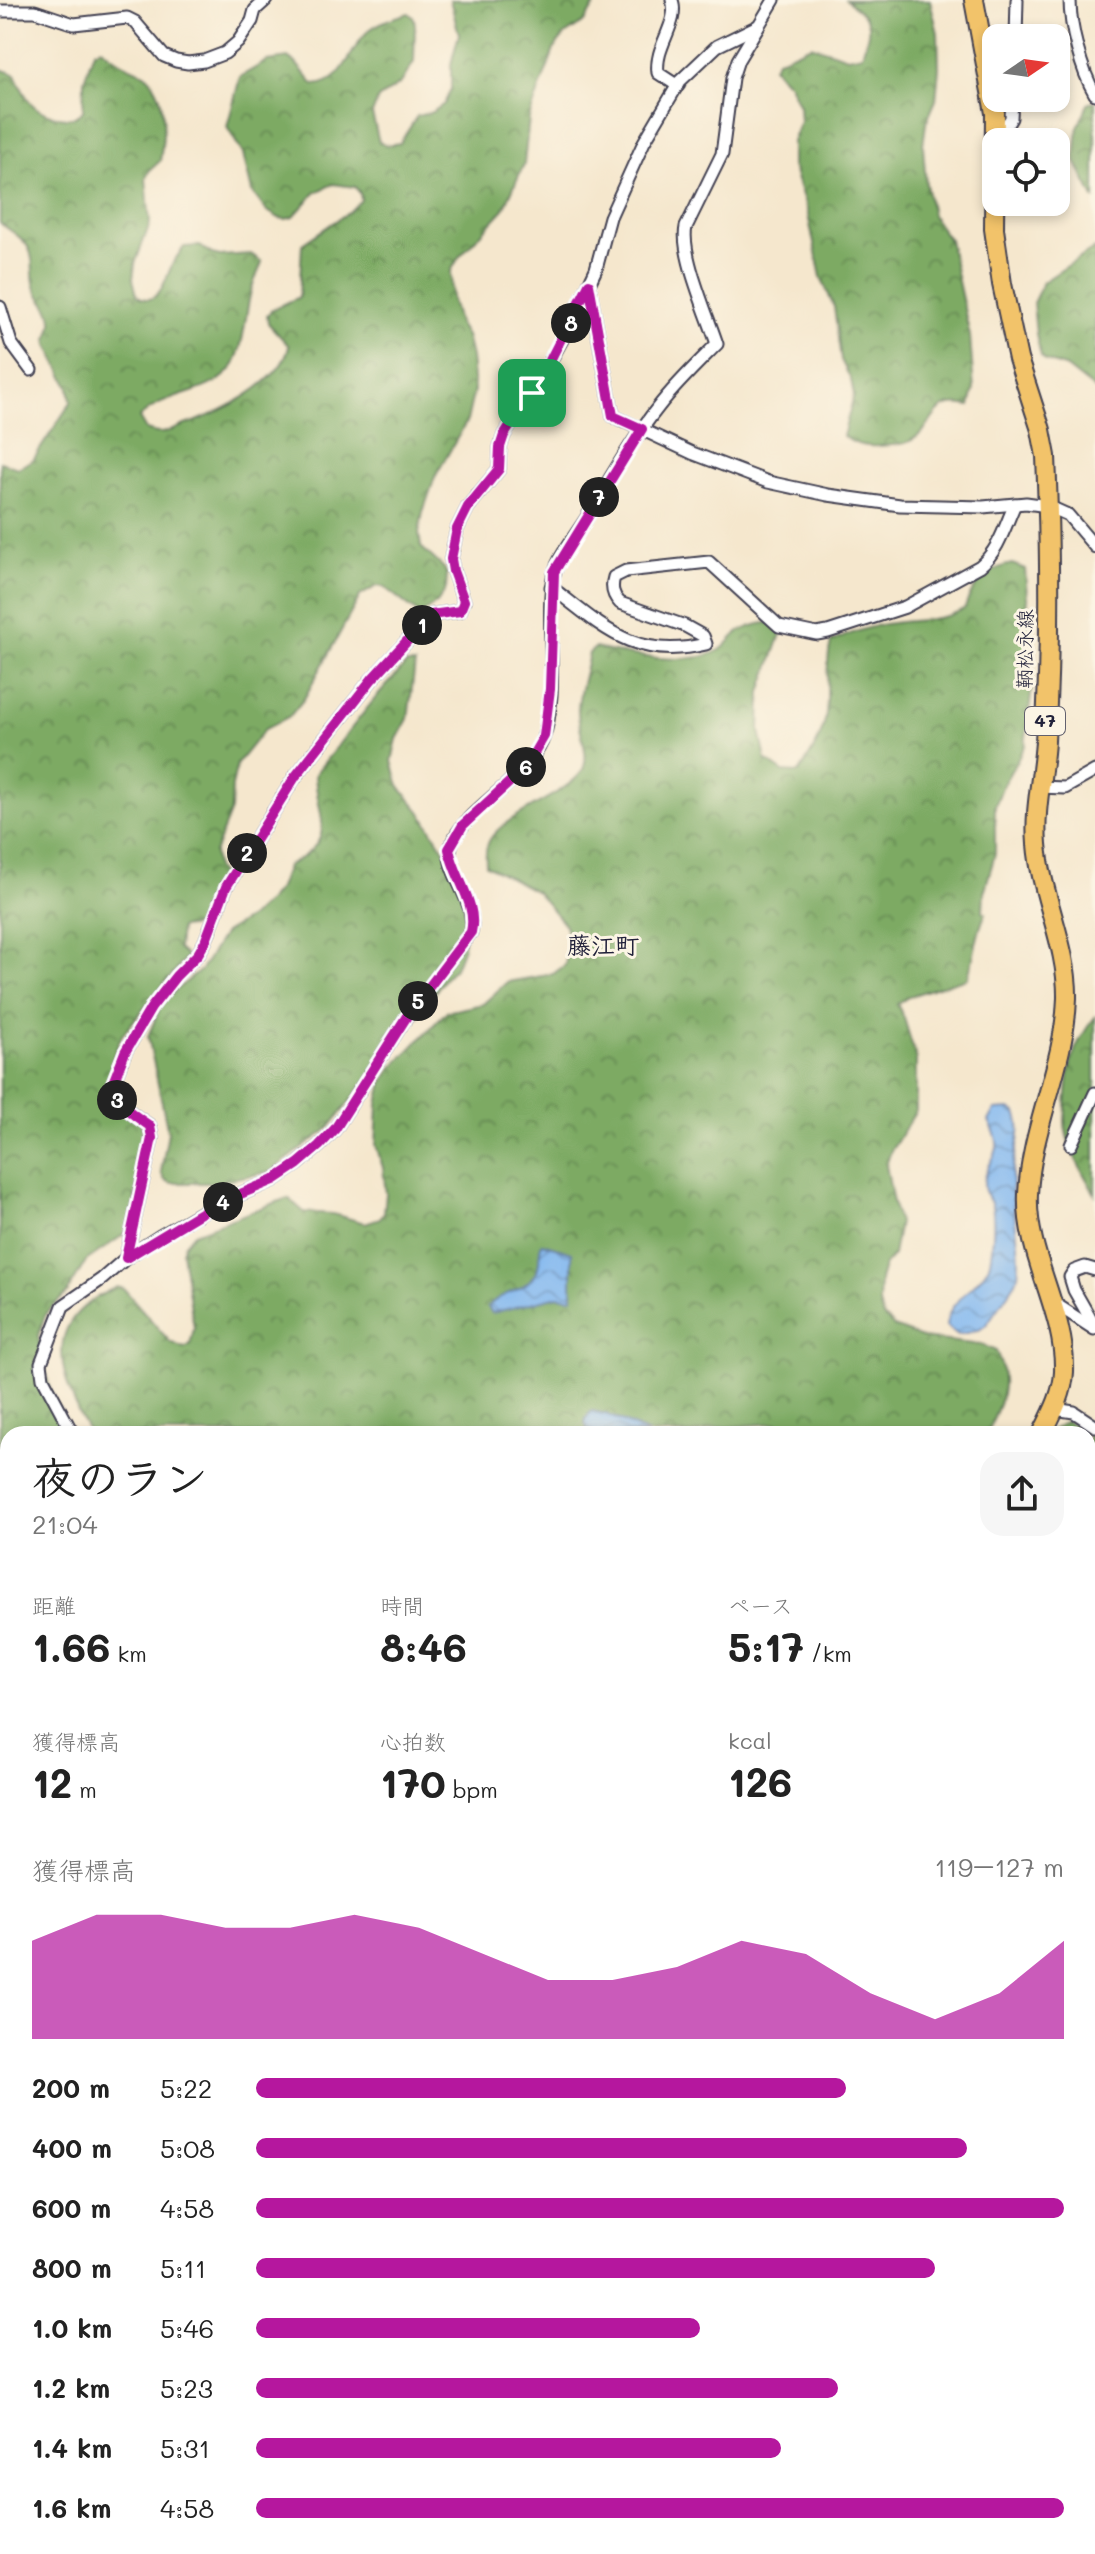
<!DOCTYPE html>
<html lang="ja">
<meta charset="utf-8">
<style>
:root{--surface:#fff;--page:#f6f6f6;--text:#222;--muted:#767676;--accent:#b5179e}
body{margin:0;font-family:Mali,"Klee One",sans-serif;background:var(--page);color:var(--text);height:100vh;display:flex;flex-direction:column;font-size:30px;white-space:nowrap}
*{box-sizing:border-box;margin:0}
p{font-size:26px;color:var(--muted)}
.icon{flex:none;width:44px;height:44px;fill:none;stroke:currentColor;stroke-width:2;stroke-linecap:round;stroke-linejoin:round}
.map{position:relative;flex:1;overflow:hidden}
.panel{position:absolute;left:0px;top:1426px;width:1096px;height:1128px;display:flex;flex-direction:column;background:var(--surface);border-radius:24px 24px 0 0;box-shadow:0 4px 12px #0003}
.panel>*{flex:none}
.needle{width:52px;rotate:77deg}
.tools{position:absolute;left:982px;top:24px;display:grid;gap:16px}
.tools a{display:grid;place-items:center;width:88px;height:88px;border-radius:16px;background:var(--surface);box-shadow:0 4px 12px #0003;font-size:40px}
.pin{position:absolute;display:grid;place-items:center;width:68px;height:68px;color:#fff;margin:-34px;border-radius:16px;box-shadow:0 4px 12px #0006}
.km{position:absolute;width:40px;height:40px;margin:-20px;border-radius:50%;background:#222;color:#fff;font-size:22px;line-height:40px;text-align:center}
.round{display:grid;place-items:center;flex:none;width:84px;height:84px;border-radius:24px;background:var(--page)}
.summary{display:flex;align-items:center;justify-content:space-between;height:136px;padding:0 32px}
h1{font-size:44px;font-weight:800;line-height:60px}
.figures{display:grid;grid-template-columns:repeat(3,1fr);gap:12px;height:136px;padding:8px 32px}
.figures div{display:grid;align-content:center}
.figures b{font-size:40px;font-weight:800}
.figures small{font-size:22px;font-weight:400}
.figures p{font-size:22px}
.chart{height:224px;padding:16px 32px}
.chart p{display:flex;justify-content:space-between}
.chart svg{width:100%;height:144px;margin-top:8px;fill:var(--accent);opacity:.7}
ul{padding:0 32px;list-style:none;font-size:26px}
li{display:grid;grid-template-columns:128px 96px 1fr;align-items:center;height:60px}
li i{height:20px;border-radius:10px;background:var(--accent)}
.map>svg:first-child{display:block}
</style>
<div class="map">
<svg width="1095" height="2554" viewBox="0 0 1095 2554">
<defs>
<pattern id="forest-crowns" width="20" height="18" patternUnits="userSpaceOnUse" patternTransform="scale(2)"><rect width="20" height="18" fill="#7daa63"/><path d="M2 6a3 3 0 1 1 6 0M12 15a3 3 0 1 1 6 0" fill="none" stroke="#668a53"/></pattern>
<pattern id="water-waves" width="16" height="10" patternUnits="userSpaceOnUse" patternTransform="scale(2)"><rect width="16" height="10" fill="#81b7f0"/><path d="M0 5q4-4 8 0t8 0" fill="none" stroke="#6994c4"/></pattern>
</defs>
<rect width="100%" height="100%" fill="#fcf5e5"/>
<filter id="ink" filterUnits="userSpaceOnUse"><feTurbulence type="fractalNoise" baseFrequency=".0125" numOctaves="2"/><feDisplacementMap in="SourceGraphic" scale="16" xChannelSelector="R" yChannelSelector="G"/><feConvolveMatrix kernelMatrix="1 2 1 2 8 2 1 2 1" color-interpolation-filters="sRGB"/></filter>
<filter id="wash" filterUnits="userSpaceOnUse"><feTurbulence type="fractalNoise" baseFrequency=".006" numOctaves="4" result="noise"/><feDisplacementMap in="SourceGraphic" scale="32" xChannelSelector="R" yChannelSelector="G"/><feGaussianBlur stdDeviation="1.8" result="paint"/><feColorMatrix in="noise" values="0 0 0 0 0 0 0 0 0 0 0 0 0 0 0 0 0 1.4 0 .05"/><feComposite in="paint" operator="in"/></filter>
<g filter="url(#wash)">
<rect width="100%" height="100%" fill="#f5e7cd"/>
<g fill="url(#forest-crowns)" stroke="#50664f" stroke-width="2">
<path d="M450 0H598L584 22 565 35 555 47 529 118 524 164 504 209 459 257 451 271 452 300 458 323 466 336 471 357 474 390 467 421 435 477 423 512 419 533 421 547 444 568 447 575 446 589 437 603 420 615 384 587 377 586 360 596 304 699 290 716 265 729 237 764 232 786 231 810 214 853 216 868 220 874 207 925 180 928 178 949 187 957 122 1035 114 1055 109 1082 138 1116 147 1137 129 1231 86 1261 67 1293 46 1313 38 1336 49 1386 69 1434H8V1544L0 1546V462L18 468 33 460 71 402 69 387 48 345C46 336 53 330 52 321 52 307 39 299 35 287 31 275 35 260 29 249 24 238 9 230 0 223V69L15 74C26 98 31 112 59 117 70 119 75 119 83 111L84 80 94 51 101 48C108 53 114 59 122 63 131 68 144 71 150 79 168 100 164 136 160 161L149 171 146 178 150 223 135 264 133 279 137 295C159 311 166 276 173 263 176 257 181 252 184 247L200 246 212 254 220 256 251 254 262 262C259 271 254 281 251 291 245 313 244 359 227 374 202 396 162 394 139 418L146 430C150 431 154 433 158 433 166 434 175 429 182 426 215 416 283 383 289 346L268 323 267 316 271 310 299 297 302 244 350 211 361 200 360 193 355 187 333 184 316 192 293 217 286 219 279 218 266 210 252 192 243 154 227 127 240 77 267 61 289 58 295 62 314 85C344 84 349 50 367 32 378 22 395 17 409 13L414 18 415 25 414 62 401 83 378 99 372 114 379 142 386 145 400 143 417 116 432 112 444 104 451 89V64L459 34Z"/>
<path d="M846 0H930L938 33 939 68 936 100 926 123 923 146 926 184 932 215 949 240 970 336 974 390 970 406C928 397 938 428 910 441 901 446 889 445 879 446 864 447 855 445 843 436L854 395 851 380 841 360 834 307 821 277 807 210 792 166V141L800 122 799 106 789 84 773 67 777 60 811 45 848 57 862 54C873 23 871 20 846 0Z"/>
<polygon points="1095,101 1095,200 1075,160 1078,127 1088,104"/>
<polygon points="1095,248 1095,390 1067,368 1046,361 1041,356 1036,334 1033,303 1043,282"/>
<path d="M1012 564 1025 569 1033 678 1025 746 1003 785 995 806V854L984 893 983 911 986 913C975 934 976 957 967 978L910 996 897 1004 904 1018 916 1058V1111L891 1151 886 1165 894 1208 899 1222 893 1255 884 1266 880 1280 879 1304 883 1317 894 1327 922 1338 982 1345 996 1351C1011 1384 1000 1404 987 1434H790L778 1423 716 1428 694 1434H649L606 1414 587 1430 593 1434H91C81 1423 77 1409 72 1396 50 1342 64 1310 117 1287L124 1289 170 1342 184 1348 190 1345 194 1328 182 1252 184 1245 194 1233 288 1198 304 1212 333 1214 365 1223 380 1218 384 1212 386 1194 383 1168 376 1145 378 1104 383 1082 392 1068 446 1012 483 1004 507 982 553 974 565 965 569 941 565 925 537 892 486 865C486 859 485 852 487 846 495 818 559 799 580 774 594 757 576 728 578 708 579 690 586 671 589 653L595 648C627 655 690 667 720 650 727 646 731 638 738 633 751 624 765 623 780 621L783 628 781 634 761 692 760 731 766 760 783 772 799 773C809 757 821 739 825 720 830 694 824 668 831 642 849 634 866 627 885 624 914 619 940 623 965 608 972 585 988 568 1012 564Z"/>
<path d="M406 664H415L408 719 397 739 392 761 399 786 420 811 461 877 464 893 465 931 463 947 455 968 444 979 417 1018 328 1129 270 1172 209 1183H171L164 1179 161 1172 168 1132 148 1036 163 1000 201 970 224 933 252 916 269 900 279 888 287 866C341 838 317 821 315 774L373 701Z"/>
<path d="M1095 1017V1194C1083 1173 1065 1145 1065 1120 1069 1075 1065 1055 1095 1017Z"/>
<polygon points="1066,1421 1095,1438 1095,1705 1088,1706 1088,1434 1046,1434"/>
<polygon points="0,1645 8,1648 8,1760 0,1757"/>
<polygon points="1088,1928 1095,1929 1095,2174 1088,2180"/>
<path d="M8 2034V2183L5 2176C1 2134 0 2073 8 2034Z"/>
<polygon points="163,2546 661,2546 663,2554 157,2554"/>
<polygon points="764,2546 1065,2546 1067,2554 773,2554"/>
</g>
<g fill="url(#water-waves)" stroke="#526c96" stroke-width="2">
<path d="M1010 1109 1016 1113C1025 1132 1013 1154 1012 1174 1010 1208 1022 1242 1018 1275L1016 1282 986 1325 979 1330 958 1335 946 1326C949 1298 976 1290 988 1267 993 1256 995 1219 992 1206 990 1198 983 1193 984 1184 987 1153 1009 1157 989 1121L995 1110Z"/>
<path d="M542 1243 572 1252V1298L558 1296 492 1313 488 1307C501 1291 522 1294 535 1274 542 1265 537 1253 542 1243Z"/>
<path d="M592 1411 606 1414 649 1434H593C583 1427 583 1419 592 1411Z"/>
</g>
</g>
<g filter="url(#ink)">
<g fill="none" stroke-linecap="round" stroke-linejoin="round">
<g stroke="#424051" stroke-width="15">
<g id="minor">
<path d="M672 0C680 23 654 46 658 73L678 86"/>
<path d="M1070 0C1070 28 1081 70 1095 94"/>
<polyline points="0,11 35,11 74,24 127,18 135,22 164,56 176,61 188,63 204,61 225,53 238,42 252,21 255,10 266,0"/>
<polyline points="1016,38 1017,0"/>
<polyline points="997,141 1011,118 1012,98"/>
<polyline points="589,285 613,416 692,453 768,482 828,495 900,505 983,507 1026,503 1048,506 1068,515 1095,547"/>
<polyline points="0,307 11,343 31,370"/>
<path d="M551 587C604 628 635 661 706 644L703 636 685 626 620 603C612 595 611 587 614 577L626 571 709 562 779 626 817 634 828 632 905 607 980 566C999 550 1005 526 1015 504"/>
<polyline points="1039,787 1065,788 1095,771"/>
<polyline points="1071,1145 1095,1093"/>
<path d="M126 1258 152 1138 150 1126C135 1116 119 1106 111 1088L125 1052 151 1008 176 976 198 954 205 942 226 887 295 777 372 679 431 615 460 611 464 601 453 571 451 559 457 529 468 507 499 469 500 447 504 435 541 378 569 327 596 269 610 217 644 142 680 81 717 46 758 26"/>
<polyline points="1095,1270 1085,1267 1074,1271 1070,1277 1074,1290 1095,1327"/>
<polyline points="1051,1301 1094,1329"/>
<polyline points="1060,1398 1061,1410 1074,1412 1095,1426"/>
<path d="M73 1434 43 1378 41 1363 63 1306 102 1279 126 1258 160 1236 214 1205 274 1180 298 1164 319 1146 335 1129 407 1016 471 932C478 901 443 871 451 846 463 809 523 784 542 741 560 697 546 630 552 583 555 560 574 538 586 519 609 481 631 441 659 406 676 384 697 364 717 344 708 316 680 253 686 227L722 154 732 78 738 60 774 0"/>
<polyline points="0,1584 8,1578"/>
<polyline points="1088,1735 1095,1735"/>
<polyline points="1088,1901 1095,1904"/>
<polyline points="1088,2219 1095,2230"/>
<polyline points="1095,2432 1089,2496 1095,2520"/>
<polyline points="672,2546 673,2554"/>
</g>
</g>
<g stroke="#424051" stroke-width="22">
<g id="primary">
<path d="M974 0 995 113 994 229 1002 284 1018 359 1041 430 1046 456C1050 550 1051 647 1045 741 1043 775 1034 809 1037 844 1041 896 1068 946 1067 998 1065 1065 1031 1127 1028 1194 1025 1255 1066 1311 1064 1372 1063 1394 1052 1414 1042 1434"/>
<polyline points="0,2026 8,2014"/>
<polyline points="0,2196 8,2216"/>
<polyline points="54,2546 54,2554"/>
</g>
</g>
<use href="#minor" stroke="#fff" stroke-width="11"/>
<use href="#primary" stroke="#f2c36a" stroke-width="18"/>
</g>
</g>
<g fill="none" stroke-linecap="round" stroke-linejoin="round" filter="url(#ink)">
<g stroke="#fff" stroke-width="16">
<path id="route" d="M589 284 613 416 642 429 554 572 550 689 544 736 526 767 463 825 449 849C454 877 478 904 471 932L407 1016 335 1129 319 1146 298 1164 274 1180 214 1205 126 1258 152 1138 150 1126C135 1116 119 1106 111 1088L125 1052 151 1008 176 976 198 954 205 942 226 887 295 777 372 679 431 615 460 611 464 601 453 571 451 559 457 529 468 507 499 469 500 447 504 435 541 378Z"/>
</g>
<use href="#route" stroke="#b5179e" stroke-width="10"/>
</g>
<g text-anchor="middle" stroke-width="6" stroke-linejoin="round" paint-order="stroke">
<rect fill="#fcf5e5" stroke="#63616e" stroke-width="2" x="1025" y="707" width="40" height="28" rx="6"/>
<g font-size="18" font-weight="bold" fill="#22223b">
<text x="1045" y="727">47</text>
</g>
<g font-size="20" fill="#22223b" stroke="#fcf5e5">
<text transform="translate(1025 649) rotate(-89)" y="7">鞆松永線</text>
</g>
<g font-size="24" font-weight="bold" fill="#22223b" stroke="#fcf5e5">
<text x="603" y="954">藤江町</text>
</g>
</g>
</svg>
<div class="tools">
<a><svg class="needle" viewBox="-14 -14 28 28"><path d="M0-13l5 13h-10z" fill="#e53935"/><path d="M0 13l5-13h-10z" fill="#767676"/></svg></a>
<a><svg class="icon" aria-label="locate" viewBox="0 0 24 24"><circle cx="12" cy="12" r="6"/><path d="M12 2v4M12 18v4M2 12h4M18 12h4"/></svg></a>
</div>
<div class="pin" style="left:532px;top:393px;background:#1e9e55"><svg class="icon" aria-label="arrive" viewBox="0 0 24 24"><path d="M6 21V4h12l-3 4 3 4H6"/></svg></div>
<b class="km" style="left:422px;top:625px">1</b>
<b class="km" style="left:247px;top:853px">2</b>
<b class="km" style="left:117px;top:1100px">3</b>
<b class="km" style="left:223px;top:1202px">4</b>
<b class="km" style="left:418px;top:1001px">5</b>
<b class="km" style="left:526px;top:767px">6</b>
<b class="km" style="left:599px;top:497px">7</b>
<b class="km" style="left:571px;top:323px">8</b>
<section class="panel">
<div class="summary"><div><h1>夜のラン</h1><p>21:04</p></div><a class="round"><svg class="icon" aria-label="share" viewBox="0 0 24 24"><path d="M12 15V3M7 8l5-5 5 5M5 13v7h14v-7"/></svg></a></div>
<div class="figures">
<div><p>距離</p><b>1.66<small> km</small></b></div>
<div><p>時間</p><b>8:46</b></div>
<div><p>ペース</p><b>5:17<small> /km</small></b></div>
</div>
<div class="figures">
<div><p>獲得標高</p><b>12<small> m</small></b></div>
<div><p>心拍数</p><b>170<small> bpm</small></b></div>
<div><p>kcal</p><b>126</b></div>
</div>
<div class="chart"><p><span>獲得標高</span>119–127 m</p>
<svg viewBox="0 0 160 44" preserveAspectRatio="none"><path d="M0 44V14L10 6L20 6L30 10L40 10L50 6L60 10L70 18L80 26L90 26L100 22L110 14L120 18L130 30L140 38L150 30L160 14V44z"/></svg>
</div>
<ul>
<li><b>200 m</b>5:22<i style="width:73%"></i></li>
<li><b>400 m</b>5:08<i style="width:88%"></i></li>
<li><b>600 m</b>4:58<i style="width:100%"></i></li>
<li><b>800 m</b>5:11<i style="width:84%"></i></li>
<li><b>1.0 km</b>5:46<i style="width:55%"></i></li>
<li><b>1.2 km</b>5:23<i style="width:72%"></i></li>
<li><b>1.4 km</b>5:31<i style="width:65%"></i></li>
<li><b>1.6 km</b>4:58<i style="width:100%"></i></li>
</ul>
</section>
</div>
